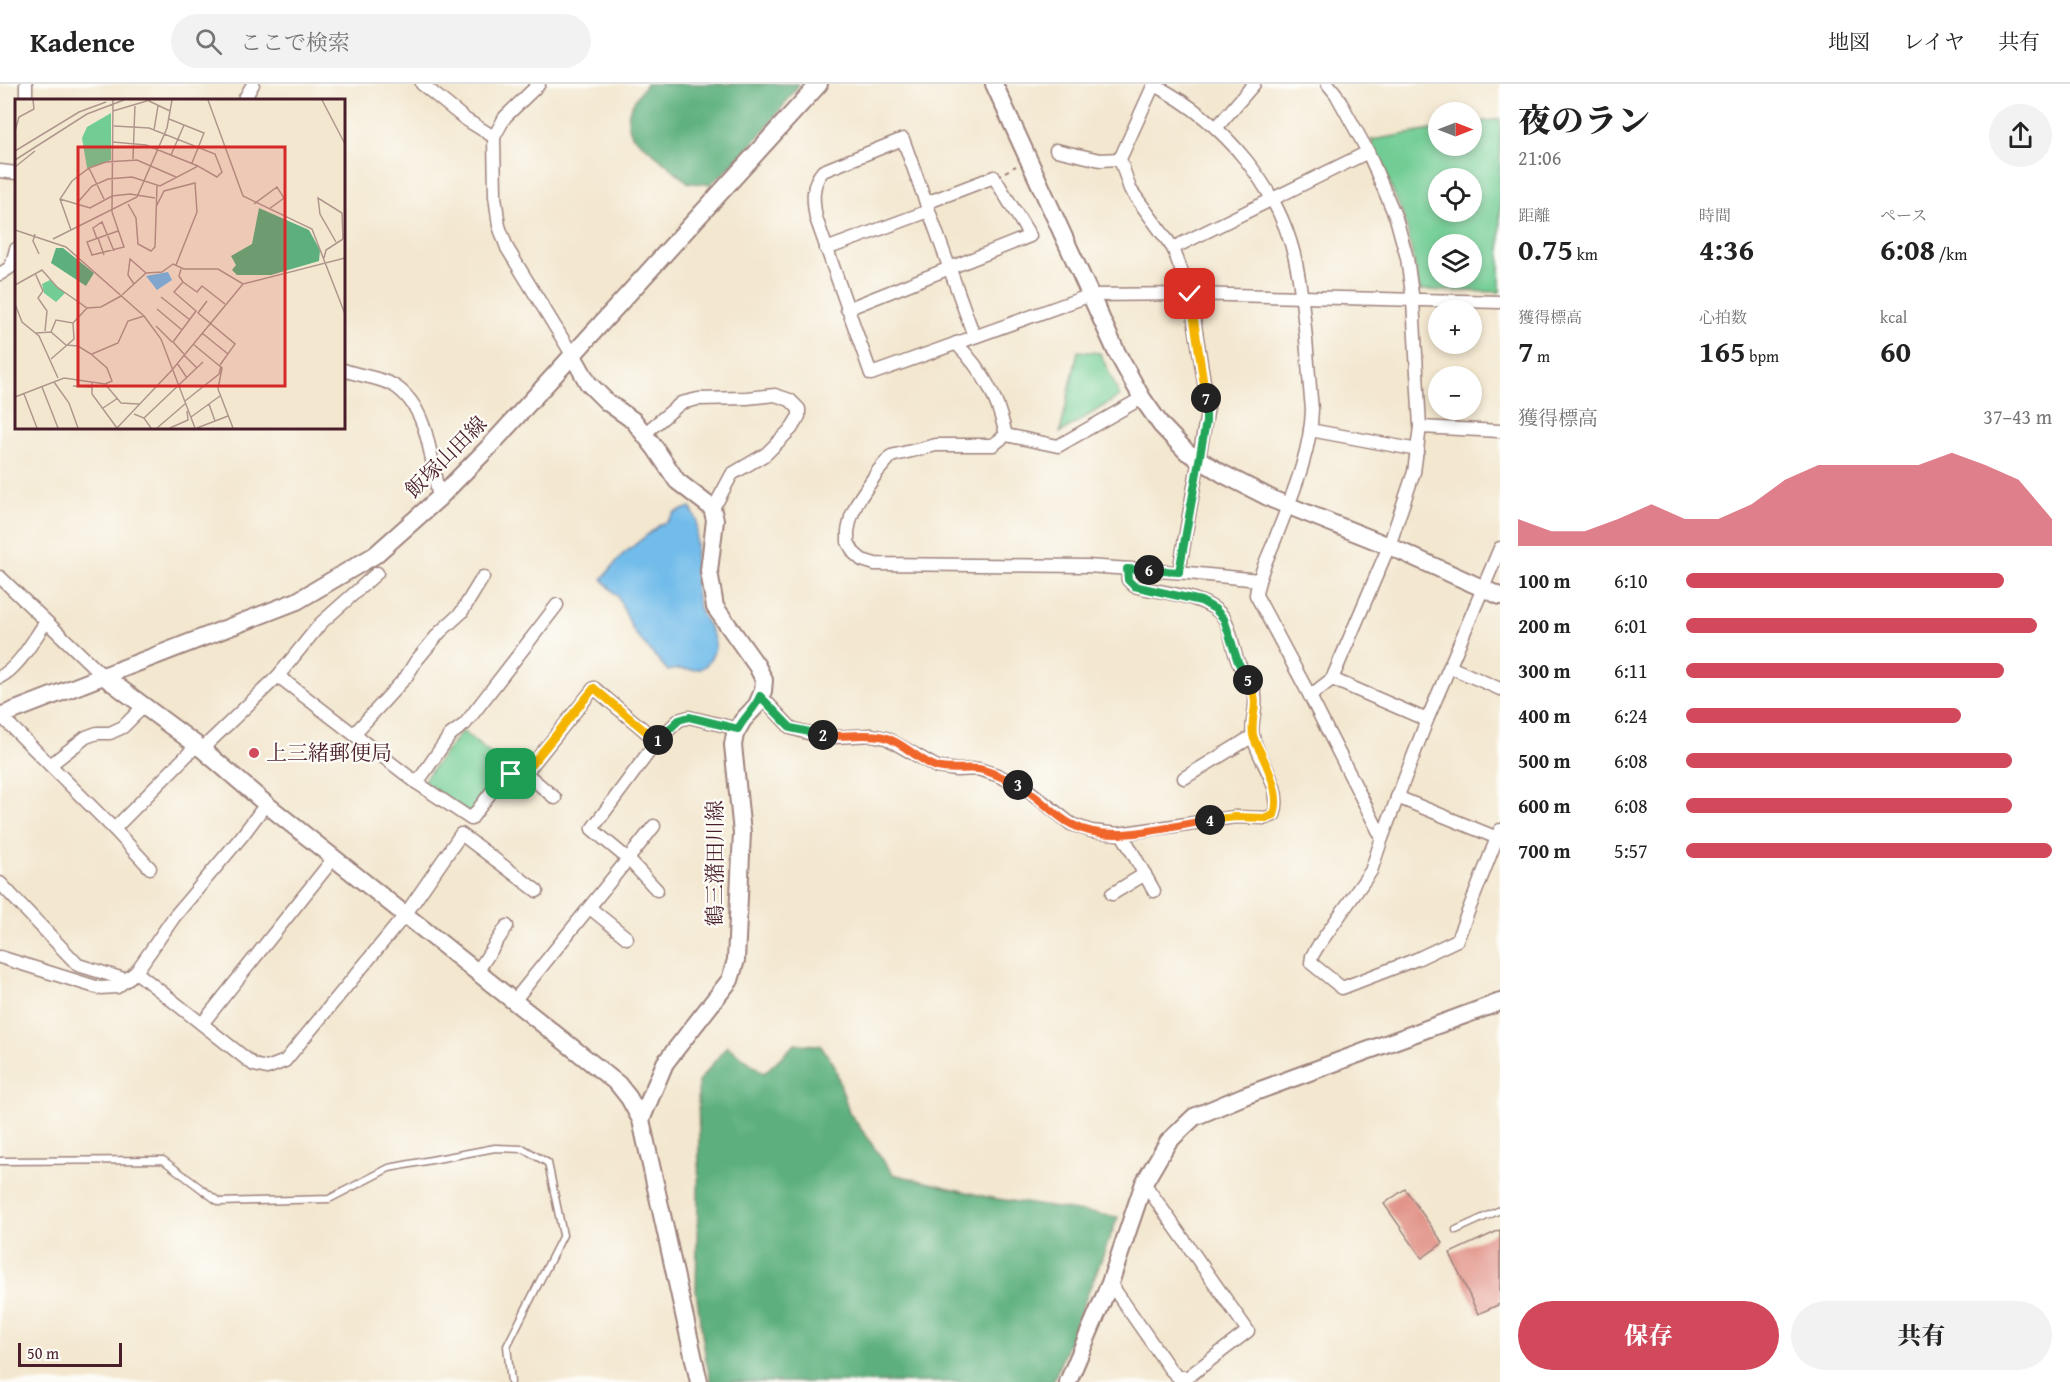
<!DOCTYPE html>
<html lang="ja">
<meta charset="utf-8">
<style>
:root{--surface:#fff;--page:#f2f2f2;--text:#222;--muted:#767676;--line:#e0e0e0;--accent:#d1495b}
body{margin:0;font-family:"Gentium Book Plus","Noto Serif JP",serif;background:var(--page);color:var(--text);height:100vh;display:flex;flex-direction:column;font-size:22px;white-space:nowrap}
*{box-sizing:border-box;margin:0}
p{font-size:20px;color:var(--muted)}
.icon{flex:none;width:33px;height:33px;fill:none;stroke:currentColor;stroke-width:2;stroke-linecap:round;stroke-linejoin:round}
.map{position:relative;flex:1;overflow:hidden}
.details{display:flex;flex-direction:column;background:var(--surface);width:570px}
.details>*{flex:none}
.needle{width:39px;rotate:90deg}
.fabs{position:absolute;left:1428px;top:18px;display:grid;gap:12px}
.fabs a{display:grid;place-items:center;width:54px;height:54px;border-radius:50%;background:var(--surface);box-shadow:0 3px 9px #0003;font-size:30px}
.scale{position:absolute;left:18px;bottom:15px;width:104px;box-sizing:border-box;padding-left:6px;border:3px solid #4a1f2b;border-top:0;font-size:16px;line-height:21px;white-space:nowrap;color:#4a1f2b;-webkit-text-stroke:4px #fdfcf7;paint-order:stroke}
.pin{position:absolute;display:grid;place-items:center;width:51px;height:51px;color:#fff;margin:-26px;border-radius:12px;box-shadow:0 3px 9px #0006}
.km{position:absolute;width:30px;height:30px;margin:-15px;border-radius:50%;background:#222;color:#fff;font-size:16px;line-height:30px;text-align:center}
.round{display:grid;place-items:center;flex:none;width:63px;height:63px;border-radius:32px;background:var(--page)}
.headline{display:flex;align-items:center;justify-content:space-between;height:102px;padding:0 18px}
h1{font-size:33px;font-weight:800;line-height:45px}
.stats{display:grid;grid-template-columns:repeat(3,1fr);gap:9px;height:102px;padding:6px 18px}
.stats div{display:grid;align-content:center}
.stats b{font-size:30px;font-weight:800}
.stats small{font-size:16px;font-weight:400}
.stats p{font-size:16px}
.chart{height:168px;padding:12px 18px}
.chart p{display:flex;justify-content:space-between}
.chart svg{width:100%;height:108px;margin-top:6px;fill:var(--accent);opacity:.7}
.action{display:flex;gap:12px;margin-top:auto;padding:12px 18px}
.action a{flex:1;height:69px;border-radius:36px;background:var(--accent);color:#fff;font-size:24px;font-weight:800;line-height:69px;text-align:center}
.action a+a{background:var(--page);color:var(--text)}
ul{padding:0 18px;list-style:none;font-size:20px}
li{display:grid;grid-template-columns:96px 72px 1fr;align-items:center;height:45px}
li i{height:15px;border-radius:8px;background:var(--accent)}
header{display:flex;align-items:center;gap:36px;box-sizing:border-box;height:84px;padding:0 30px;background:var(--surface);border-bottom:2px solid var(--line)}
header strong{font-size:28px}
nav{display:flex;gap:33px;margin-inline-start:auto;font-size:21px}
.search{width:420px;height:54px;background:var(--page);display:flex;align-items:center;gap:15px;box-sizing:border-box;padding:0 21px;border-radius:33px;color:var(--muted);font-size:22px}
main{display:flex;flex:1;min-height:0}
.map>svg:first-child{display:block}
</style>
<header>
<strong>Kadence</strong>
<div class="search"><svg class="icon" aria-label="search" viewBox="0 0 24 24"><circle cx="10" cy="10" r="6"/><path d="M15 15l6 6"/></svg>ここで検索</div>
<nav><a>地図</a><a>レイヤ</a><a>共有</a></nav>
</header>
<main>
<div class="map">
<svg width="1500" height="1298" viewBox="0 0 1500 1298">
<rect width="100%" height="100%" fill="#fdfcf7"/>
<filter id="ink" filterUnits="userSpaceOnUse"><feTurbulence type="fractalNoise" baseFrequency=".0167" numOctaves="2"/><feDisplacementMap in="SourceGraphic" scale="12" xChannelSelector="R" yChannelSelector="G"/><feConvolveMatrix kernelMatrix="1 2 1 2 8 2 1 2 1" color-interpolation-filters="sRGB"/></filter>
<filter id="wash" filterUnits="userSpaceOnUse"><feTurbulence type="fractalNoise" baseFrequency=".008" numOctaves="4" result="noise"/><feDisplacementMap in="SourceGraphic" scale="24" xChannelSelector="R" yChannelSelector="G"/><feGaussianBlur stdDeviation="1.35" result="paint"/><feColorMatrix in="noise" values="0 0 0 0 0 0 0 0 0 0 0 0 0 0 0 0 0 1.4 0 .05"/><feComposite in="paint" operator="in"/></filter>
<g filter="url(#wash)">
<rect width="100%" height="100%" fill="#f3e7cf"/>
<g fill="#72cd94" stroke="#5e7660" stroke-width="1.5" fill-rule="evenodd">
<path d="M1500 35V208L1420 206 1405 136 1371 56 1438 45V62H1472V39ZM1438 94H1472V128H1438ZM1438 160H1472V194H1438Z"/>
<polygon points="1078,267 1100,269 1120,312 1060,349"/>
<polygon points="462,647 506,682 470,731 423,697"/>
</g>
<g fill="#5db07e" stroke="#546854" stroke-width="1.5">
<path d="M646 0H799C777 32 741 77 710 100L689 99 632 51C622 29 633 18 646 0Z"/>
<polygon points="795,960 820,961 834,980 849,1028 893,1090 991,1114 1118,1133 1053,1298 711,1298 706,1276 696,1207 699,1065 698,998 727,962 764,989"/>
</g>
<path fill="#71bcea" stroke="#5e6e8a" stroke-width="1.5" d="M690 423 697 436V443C696 470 692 500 700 526 704 537 714 548 715 559 716 565 711 576 707 580 696 592 680 581 668 587L634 548 618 513 602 495 622 471 661 440 667 438 674 429Z"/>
<g id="blocks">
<g fill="#e19186">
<polygon points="1405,1105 1443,1159 1422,1174 1384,1120"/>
<polygon points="1500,1146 1500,1220 1478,1230 1450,1169"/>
</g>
</g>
</g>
<g filter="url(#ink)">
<use href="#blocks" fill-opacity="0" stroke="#9e837d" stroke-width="1.5"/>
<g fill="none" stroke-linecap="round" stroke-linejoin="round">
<g stroke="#9e837d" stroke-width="9">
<g id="lane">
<polyline points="0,1077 163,1076 219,1118 329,1115 389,1084 495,1064 524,1065 548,1079 563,1151 507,1262 511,1298"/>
<polyline points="1456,1146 1500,1126"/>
</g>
</g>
<g stroke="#9e837d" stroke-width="15">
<g id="street">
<polyline points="26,0 26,16"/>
<polyline points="422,0 465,35 494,53"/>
<polyline points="539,0 505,33 494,53 495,112 499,142 507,164 573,272"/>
<polyline points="1154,0 1120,75 1130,105 1173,164 1190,210 1208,323 1179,488"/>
<path d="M1154 1C1224 37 1282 105 1297 184 1306 230 1307 278 1312 325 1311 370 1290 416 1274 458 1267 475 1258 493 1256 511L1310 612 1382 754 1371 787 1318 862 1312 872 1311 879 1342 904 1417 875 1457 856 1500 746"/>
<polyline points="244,16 253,0"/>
<polyline points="1216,44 1254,0"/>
<polyline points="1056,66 1100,76 1120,75"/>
<polyline points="0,87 16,89"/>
<polyline points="1173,164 1368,68"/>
<polyline points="826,165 929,127"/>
<polyline points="0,190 11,183 16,165"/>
<polyline points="847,225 1030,152 994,93 926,119"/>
<path d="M974 252 903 55 823 87C811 100 813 117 816 134L871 290 1091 211 1190 210 1500 218"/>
<path d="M956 259C984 288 997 312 1006 351"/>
<path d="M344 286C359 292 379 293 393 301 429 322 431 377 439 414"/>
<polyline points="1142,314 1058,362 1006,351 993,361 936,361 891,372 878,387 858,417 851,433 848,447 848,458 854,469 862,476 875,480 1087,482 1188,489 1259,496"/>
<polyline points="1420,343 1500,347"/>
<polyline points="1310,346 1418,366"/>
<polyline points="644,350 681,319 698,315 747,314 775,311 790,316 799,325 799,332 791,345 766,370 732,390 718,416 712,424"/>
<polyline points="0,493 102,591"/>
<polyline points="1450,583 1500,605"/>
<polyline points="278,592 321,539 377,489"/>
<path d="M0 593C20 582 33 556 46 538"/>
<polyline points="1332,595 1427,636"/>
<path d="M761 612 791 644 808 649 834 653 872 651 886 654 937 683 957 686 978 685 997 691 1028 706 1071 740 1091 747 1118 750 1235 733 1266 734 1274 731C1284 705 1259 677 1253 653 1250 640 1257 625 1255 611 1253 600 1243 589 1238 578 1232 564 1232 547 1224 534 1208 511 1160 509 1134 502L1128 496 1127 485"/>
<polyline points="1310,612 1332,595 1389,462 1414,388 1420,343 1413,217 1407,174 1396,134 1368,68 1336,10 1328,0"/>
<polyline points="0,631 114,745 150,784"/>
<polyline points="354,650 406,593 416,577 440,548 461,529 483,493"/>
<polyline points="202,665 278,592 417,699 471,735 501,695 511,690 529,685 594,604 657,657 679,636 689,633 738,645"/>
<polyline points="50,681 86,653 97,649 110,649 123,643 144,622"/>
<polyline points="522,686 555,714"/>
<polyline points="1184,694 1253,652"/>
<polyline points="417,699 450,651 465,640 557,521"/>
<polyline points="1397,713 1500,755"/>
<polyline points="654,742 628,775 657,806"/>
<polyline points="114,745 197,661"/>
<polyline points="1122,750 1154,807"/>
<polyline points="1382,754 1427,636 1500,464"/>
<polyline points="0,799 78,881 127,896"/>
<polyline points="1112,810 1145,790"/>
<polyline points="590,824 627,854"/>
<polyline points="0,873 99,904 117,903 136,888 174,833 242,752 266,720"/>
<polyline points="136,888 254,981 267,984 285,977 405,831 461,750 537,807"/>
<polyline points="477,888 507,842"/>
<polyline points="514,917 628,775 592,745 657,657"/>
<polyline points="202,940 334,774"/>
<polyline points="1110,1199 1170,1285 1178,1293 1188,1293 1248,1247 1144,1099"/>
</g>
</g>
<g stroke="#9e837d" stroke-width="20">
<g id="secondary">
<polyline points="994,0 1116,267 1142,314 1161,341 1187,368 1223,390 1274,416 1389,462 1500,512"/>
<polyline points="573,272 588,299 607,318 634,337 655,364 677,397 712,424 715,436 709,487 715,523 757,582 764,596 763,607 757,621 743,636 735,650 733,661 742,749 736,876 730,896 665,979 641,1036 699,1298"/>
<polyline points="102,591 202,665 266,720 618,1000 629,1014 641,1036"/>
<polyline points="0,632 297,517 375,471 439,414 490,362 819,0"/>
<polyline points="1068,1298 1110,1199 1144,1099 1168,1058 1194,1033 1244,1012 1500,918"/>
</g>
</g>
<polyline stroke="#9e837d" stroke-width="2" stroke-dasharray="4.5 4.5" stroke-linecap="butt" points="1005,88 1016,82"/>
<use href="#lane" stroke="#fff" stroke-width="6"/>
<use href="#street" stroke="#fff" stroke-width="12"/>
<use href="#secondary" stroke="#fff" stroke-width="16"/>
</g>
</g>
<g fill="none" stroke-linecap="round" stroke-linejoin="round" filter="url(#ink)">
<g stroke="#fff" stroke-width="12">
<polyline id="split-1" points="511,690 528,685 594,604 657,657 658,656"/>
</g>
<g stroke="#fff" stroke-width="12">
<path id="split-2" d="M658 656 679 636 689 633 738 645C744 633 755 625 760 612L791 644 823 651"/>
</g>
<g stroke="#fff" stroke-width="12">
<path id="split-3" d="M823 651C843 654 865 648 884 653 903 658 919 677 937 683 951 687 965 683 979 685 993 688 1006 695 1018 701"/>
</g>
<g stroke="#fff" stroke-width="12">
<path id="split-4" d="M1018 701C1038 711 1052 730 1071 740 1110 762 1169 742 1210 736"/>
</g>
<g stroke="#fff" stroke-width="12">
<path id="split-5" d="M1210 736 1235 733 1266 734 1274 731C1281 712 1269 686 1261 669 1258 663 1254 657 1253 651 1250 628 1262 622 1248 596"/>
</g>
<g stroke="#fff" stroke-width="12">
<polyline id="split-6" points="1149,486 1127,485 1128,496 1134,502 1201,517 1215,525 1224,535 1238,578 1248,596"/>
</g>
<g stroke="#fff" stroke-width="12">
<polyline id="split-7" points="1149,486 1179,488 1206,338 1206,314"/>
</g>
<g stroke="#fff" stroke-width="12">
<polyline id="split-8" points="1190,210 1206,314"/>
</g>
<use href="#split-1" stroke="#f5b400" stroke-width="8"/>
<use href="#split-2" stroke="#22a559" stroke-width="8"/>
<use href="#split-3" stroke="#f0652b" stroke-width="8"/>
<use href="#split-4" stroke="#f0652b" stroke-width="8"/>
<use href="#split-5" stroke="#f5b400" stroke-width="8"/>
<use href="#split-6" stroke="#22a559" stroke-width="8"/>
<use href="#split-7" stroke="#22a559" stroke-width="8"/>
<use href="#split-8" stroke="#f5b400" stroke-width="8"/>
</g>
<circle fill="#d1495b" stroke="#fdfcf7" stroke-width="2" cx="254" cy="669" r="6"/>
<g text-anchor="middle" stroke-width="4.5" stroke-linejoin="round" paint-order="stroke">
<g font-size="21" fill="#4a1f2b" stroke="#fdfcf7">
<text transform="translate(446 373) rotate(-45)" y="7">飯塚山田線</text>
<text transform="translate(715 779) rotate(-90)" y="7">鶴三潴田川線</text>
</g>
<g font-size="21" fill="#4a1f2b" stroke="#fdfcf7" text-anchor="start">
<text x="266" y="676">上三緒郵便局</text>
</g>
</g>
<g transform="translate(15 15)">
<rect width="330" height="330" fill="#f3e7cf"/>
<path d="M96 14V61L72 69 67 39 72 28ZM35 181 50 194 41 203 29 194 27 185Z" fill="#72cd94"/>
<path d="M244 109 294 131 305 151 304 162 256 176H222L217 171 221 166 216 157 237 145ZM41 149H48L79 174 71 187 36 164Z" fill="#5db07e"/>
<path d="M153 173 157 181 142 191 131 177Z" fill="#71bcea"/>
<path fill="none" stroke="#af978d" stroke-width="1.5" d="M98 1 97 113 109 148 77 156 72 143 103 132M193 1 228 97 297 130 330 215M307 1 330 45M134 2 155 12M98 12 135 1M154 20 189 34 177 64M139 31 143 7M0 32 4 18 19 10 18 1M98 43 131 46 183 67M0 52 64 13 91 3M156 56 169 26M118 60 120 5M0 61 72 15 109 1M0 68 20 52M74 69 89 100M45 100 75 109 97 97 115 95 140 99M63 103 77 87 93 80 117 78 145 87 183 67 202 78 207 73 200 55 134 29 99 27M113 105 121 119 123 145 136 152 140 148 142 87M239 105 262 88 269 99 254 110M141 108 149 92 180 84 182 113 161 166M0 131 51 148 129 217 146 240 180 329M56 131 45 100 57 82 74 69 91 63 122 61 161 78M20 135 18 142 24 155M83 139 89 156M38 140 122 98 152 29 157 1M82 140 78 129 87 123 99 152M321 143 305 115 303 99 327 114 328 140M309 159 311 151 328 140M166 170 164 177 168 183 159 193 181 212 158 243 169 255M20 174 28 192 23 199 32 212 30 232M168 183 182 193 187 187 210 205M119 185 113 176 115 160 131 174M0 186 27 171 42 188 72 209 86 208 106 197M107 196 131 174 147 173 158 165 169 170H203L228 185 330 159M146 198 175 221M192 202 183 214 220 245 205 266M0 205 7 223 24 237 43 279M142 210 167 231M141 227 157 243M36 233 41 221 58 224M21 234 36 233 51 246 63 247 76 255 92 269 97 282 90 285M187 234 213 255M178 245 207 269 203 290 218 329M77 255 103 244 113 222 129 217M169 256 182 269M36 260 59 240 58 224 72 209M162 264 172 279M39 283 54 304 63 329M77 284V295L102 329M58 287 77 288M27 288 43 329M9 295 22 329M0 298 49 279 90 285 106 304 124 305M170 302 204 275 206 267M194 305 200 322M88 309 103 299M119 315 129 319 136 329M176 318 205 297M129 319 188 263M102 329 157 271 228 185M142 329 170 305M155 329 173 321 172 312M182 329 213 317"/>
<path fill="#d62828" fill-opacity="0.15" stroke="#d62828" stroke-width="3" d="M63 48H270V287H63Z"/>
<rect width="330" height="330" fill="none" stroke="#4a1f2b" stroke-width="3"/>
</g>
</svg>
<div class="fabs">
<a><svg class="needle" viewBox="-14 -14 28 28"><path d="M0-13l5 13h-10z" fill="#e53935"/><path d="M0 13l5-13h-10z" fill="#767676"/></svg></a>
<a><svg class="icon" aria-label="locate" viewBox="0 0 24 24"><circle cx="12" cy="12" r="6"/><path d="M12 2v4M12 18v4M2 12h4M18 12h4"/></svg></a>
<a><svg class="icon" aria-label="layers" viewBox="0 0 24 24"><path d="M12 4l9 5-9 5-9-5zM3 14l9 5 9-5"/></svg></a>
<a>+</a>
<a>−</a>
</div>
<div class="scale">50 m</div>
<div class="pin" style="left:511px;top:690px;background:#1e9e55"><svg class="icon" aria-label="arrive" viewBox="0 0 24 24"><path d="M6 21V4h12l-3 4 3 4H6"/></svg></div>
<div class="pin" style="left:1190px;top:210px;background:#d93025"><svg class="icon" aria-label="check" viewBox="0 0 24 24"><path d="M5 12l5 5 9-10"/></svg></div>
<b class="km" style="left:658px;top:656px">1</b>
<b class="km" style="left:823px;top:651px">2</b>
<b class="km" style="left:1018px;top:701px">3</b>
<b class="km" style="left:1210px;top:736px">4</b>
<b class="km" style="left:1248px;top:596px">5</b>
<b class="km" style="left:1149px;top:486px">6</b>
<b class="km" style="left:1206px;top:314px">7</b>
</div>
<section class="details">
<div class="headline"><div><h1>夜のラン</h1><p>21:06</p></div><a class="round"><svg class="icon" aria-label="share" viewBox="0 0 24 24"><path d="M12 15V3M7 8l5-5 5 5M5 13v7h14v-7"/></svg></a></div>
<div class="stats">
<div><p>距離</p><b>0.75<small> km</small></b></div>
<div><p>時間</p><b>4:36</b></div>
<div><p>ペース</p><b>6:08<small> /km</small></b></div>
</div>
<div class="stats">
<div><p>獲得標高</p><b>7<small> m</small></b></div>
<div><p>心拍数</p><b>165<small> bpm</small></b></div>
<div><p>kcal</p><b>60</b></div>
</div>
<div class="chart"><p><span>獲得標高</span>37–43 m</p>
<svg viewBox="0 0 160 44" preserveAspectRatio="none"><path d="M0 44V33L10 38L20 38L30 33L40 27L50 33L60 33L70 27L80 17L90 11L100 11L110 11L120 11L130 6L140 11L150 17L160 33V44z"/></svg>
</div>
<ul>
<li><b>100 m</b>6:10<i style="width:87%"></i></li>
<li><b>200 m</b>6:01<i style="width:96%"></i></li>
<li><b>300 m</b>6:11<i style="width:87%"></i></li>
<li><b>400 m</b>6:24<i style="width:75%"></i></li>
<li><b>500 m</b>6:08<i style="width:89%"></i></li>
<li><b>600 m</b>6:08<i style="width:89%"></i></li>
<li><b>700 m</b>5:57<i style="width:100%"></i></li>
</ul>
<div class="action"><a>保存</a><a>共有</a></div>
</section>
</main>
